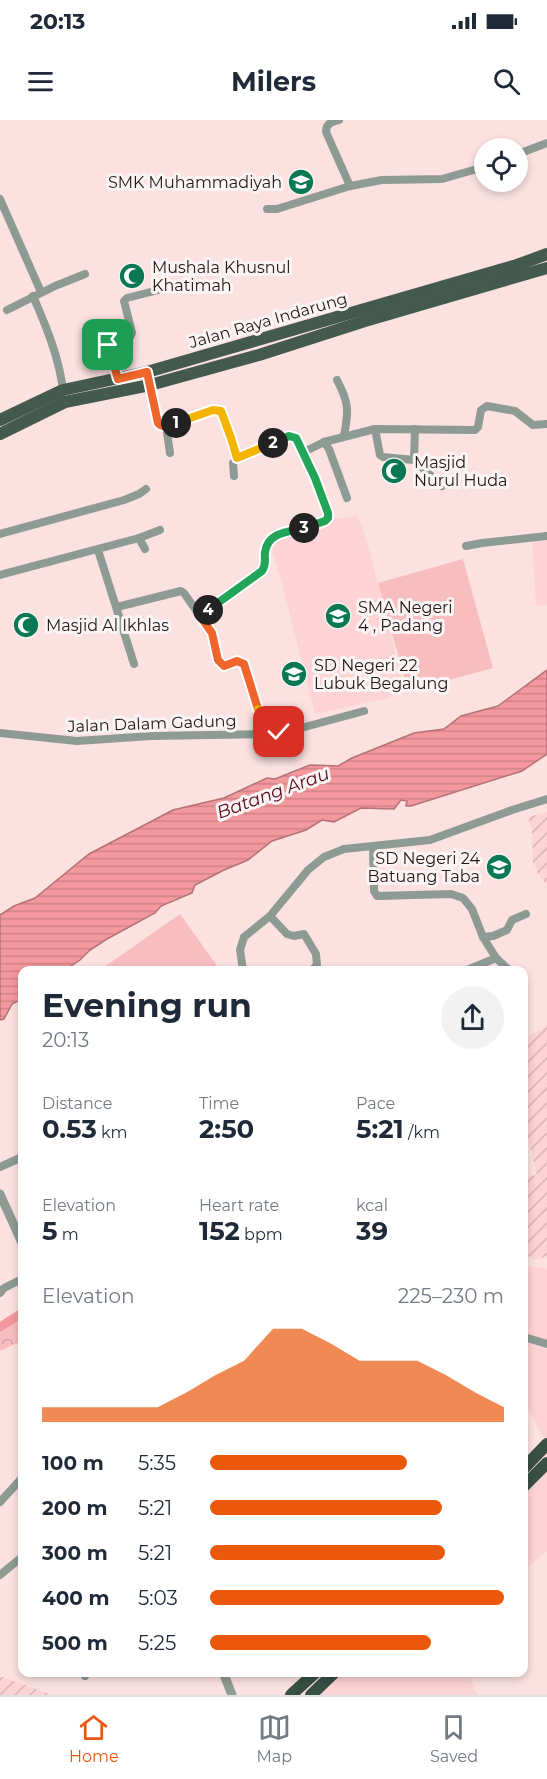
<!DOCTYPE html>
<meta charset="utf-8">
<style>
:root{--surface:#fff;--page:#f2f2f3;--text:#1f2937;--muted:#747a83;--line:#e0e1e3;--accent:#ea580c}
body{margin:0;font-family:Montserrat,sans-serif;background:var(--page);color:var(--text);height:100vh;display:flex;flex-direction:column;font-size:22px;white-space:nowrap}
*{box-sizing:border-box;margin:0}
p{font-size:20px;color:var(--muted)}
.icon{flex:none;width:33px;height:33px;fill:none;stroke:currentColor;stroke-width:2;stroke-linecap:round;stroke-linejoin:round}
.map{position:relative;flex:1;overflow:hidden}
.details{position:absolute;left:18px;top:846px;width:510px;height:711px;display:flex;flex-direction:column;background:var(--surface);border-radius:12px;box-shadow:0 3px 9px #0003}
.details>*{flex:none}
.tools{position:absolute;left:474px;top:18px;display:grid;gap:12px}
.tools a{display:grid;place-items:center;width:54px;height:54px;border-radius:50%;background:var(--surface);box-shadow:0 3px 9px #0003;font-size:30px}
.pin{position:absolute;display:grid;place-items:center;width:51px;height:51px;color:#fff;margin:-26px;border-radius:12px;box-shadow:0 3px 9px #0006}
.km{position:absolute;width:30px;height:30px;margin:-15px;border-radius:50%;background:#222;color:#fff;font-size:16px;line-height:30px;text-align:center}
.round{display:grid;place-items:center;flex:none;width:63px;height:63px;border-radius:32px;background:var(--page)}
.overview{display:flex;align-items:center;justify-content:space-between;height:102px;padding:0 24px}
h1{font-size:33px;font-weight:700;line-height:45px}
.figures{display:grid;grid-template-columns:repeat(3,1fr);gap:9px;height:102px;padding:6px 24px}
.figures div{display:grid;align-content:center}
.figures b{font-size:26px;font-weight:700}
.figures small{font-size:16px;font-weight:400}
.figures p{font-size:16px}
.chart{height:168px;padding:12px 24px}
.chart p{display:flex;justify-content:space-between}
.chart svg{width:100%;height:108px;margin-top:6px;fill:var(--accent);opacity:.7}
ul{padding:0 24px;list-style:none;font-size:20px}
li{display:grid;grid-template-columns:96px 72px 1fr;align-items:center;height:45px}
li i{height:15px;border-radius:8px;background:var(--accent)}
.status{display:flex;justify-content:space-between;align-items:center;height:42px;padding:0 30px;background:var(--surface);direction:ltr}
.status svg{height:16px;fill:currentColor}
header{display:flex;justify-content:space-between;align-items:center;height:78px;padding:0 24px;background:var(--surface);font-size:27px;font-weight:700}
.menu{display:flex;justify-content:space-around;align-items:center;height:84px;border-top:2px solid var(--line);background:var(--surface);font-size:16px;color:var(--muted)}
.menu a{display:grid;justify-items:center;gap:3px}
.menu .current{color:var(--accent)}
.map>svg:first-child{display:block}
</style>
<div class="status"><b>20:13</b><svg viewBox="0 0 49 12"><path d="M0 12V9h3v3zM5 12V6h3v6zM10 12V3h3v9zM15 12V0h3v12zM26 1h20v11H26zM47 4h2v5h-2z"/></svg></div>
<header><svg class="icon" aria-label="menu" viewBox="0 0 24 24"><path d="M4 6h16M4 12h16M4 18h16"/></svg>Milers<svg class="icon" aria-label="search" viewBox="0 0 24 24"><circle cx="10" cy="10" r="6"/><path d="M15 15l6 6"/></svg></header>
<div class="map">
<svg width="547" height="1575" viewBox="0 0 547 1575">
<defs>
<pattern id="industrial-furrows" width="10" height="10" patternUnits="userSpaceOnUse" patternTransform="scale(1.5)"><rect width="10" height="10" fill="#fdd3d5"/><path d="M-1 1l2-2M0 10L10 0M9 11l2-2" fill="none" stroke="#d9b4b6"/></pattern>
<pattern id="forest-crowns" width="20" height="18" patternUnits="userSpaceOnUse" patternTransform="scale(1.5)"><rect width="20" height="18" fill="#f8bdbf"/><path d="M2 6a3 3 0 1 1 6 0M12 15a3 3 0 1 1 6 0" fill="none" stroke="#d4a2a3"/></pattern>
<pattern id="water-rules" width="6" height="5" patternUnits="userSpaceOnUse" patternTransform="scale(1.5)"><rect width="6" height="5" fill="#f3989d"/><path d="M0 2.5h6" fill="none" stroke="#d08286"/></pattern>
</defs>
<rect width="100%" height="100%" fill="#fce1e1"/>
<g fill="#fdd3d5">
<polygon points="357,395 362,406 371,437 405,572 390,576 389,578 315,594 282,464 269,420 314,401 345,398"/>
<polygon points="532,419 547,419 547,485 536,486"/>
<polygon points="524,1145 547,1149 547,1324 524,1282"/>
<polygon points="547,1331 547,1431 524,1450 524,1338"/>
<polygon points="324,1552 471,1553 470,1556 477,1575 309,1575"/>
</g>
<g fill="url(#industrial-furrows)">
<polygon points="547,692 547,765 537,753 537,749 533,743 532,710 528,697"/>
<polygon points="547,905 547,1136 536,1140 524,1134 524,1057 537,1055 528,1018 524,1019 524,920"/>
<polygon points="0,1556 53,1575 0,1575"/>
</g>
<g fill="#f8bdbf">
<polygon points="463,439 493,548 408,571 378,463"/>
<polygon points="180,794 220,850 100,850"/>
</g>
<polygon fill="url(#forest-crowns)" points="22,1192 22,1221 0,1231 0,1203"/>
<polygon fill="url(#water-rules)" stroke="#b57275" stroke-width="1.5" points="547,550 547,634 522,651 411,686 406,686 407,681 401,680 394,689 361,688 334,702 322,700 306,710 272,721 248,740 224,750 195,765 192,773 161,786 155,793 107,819 90,830 80,840 65,850 22,850 22,879 12,884 4,899 0,900 0,795 14,786 35,778 89,734 173,690 224,678 267,658 275,659 310,645 338,646 352,638 414,613 444,609 461,596 498,586"/>
<g fill="none" stroke-linecap="round" stroke-linejoin="round">
<polyline stroke="#f3989d" stroke-width="9" points="0,1207 22,1193"/>
<g stroke="#8e9a94" stroke-width="8">
<path d="M339 0C332 2 326 3 326 12L350 66"/>
<polyline points="518,34 547,23"/>
<polyline points="0,79 41,172"/>
<polyline points="267,89 277,89 350,66 382,60 442,59 484,47"/>
<path d="M33 176C46 206 59 237 63 270"/>
<polyline points="7,190 55,166 85,154"/>
<polyline points="147,252 158,303 160,305 166,306"/>
<polyline points="118,259 108,225 130,217 132,213 124,181 127,178 166,168"/>
<path d="M337 260C349 283 349 290 344 316"/>
<polyline points="375,309 380,335 383,337 414,340 442,366"/>
<polyline points="324,322 329,329 347,378"/>
<polyline points="170,333 166,306 217,290 223,293 237,338"/>
<polyline points="302,333 324,322 375,309 475,310 478,307 481,290 487,286 515,291 533,305 547,304"/>
<polyline points="414,340 415,309"/>
<polyline points="0,414 124,380 139,374 146,369"/>
<polyline points="139,418 160,410"/>
<polyline points="466,426 482,423 547,416"/>
<polyline points="98,430 134,544"/>
<polyline points="0,455 139,418 145,429"/>
<path d="M117 487 181 471 184 473 200 496 262 451C269 442 262 430 270 420 277 409 315 410 328 398V393L315 358 296 318 289 316 237 338 233 343 234 356"/>
<path d="M200 496C203 501 209 507 212 513 217 524 213 538 224 546 230 544 237 539 244 544L266 614"/>
<polyline points="0,613 77,621 151,616 266,614 301,608 364,591"/>
<polyline points="373,727 374,771 377,776 451,774 463,778 472,789 483,817 496,838 467,850"/>
<polyline points="270,796 287,814 294,816 304,814 316,834 317,845 312,850"/>
<polyline points="483,817 493,816 507,810 512,800 526,794"/>
<polyline points="496,838 509,850"/>
<polyline points="243,850 240,830 244,817 270,796 308,750 324,737 344,729 430,720 512,690 547,679"/>
<polyline points="0,1047 22,1037"/>
<polyline points="0,1173 4,1168 22,1159"/>
<polyline points="524,1217 547,1224"/>
<polyline points="0,1382 22,1358"/>
<polyline points="0,1455 22,1437"/>
<polyline points="85,1556 86,1552"/>
</g>
<g stroke="#8e9a94" stroke-width="9">
<polyline points="0,1074 22,1123"/>
<polyline points="223,1552 232,1575"/>
</g>
<g stroke="#455a4f" stroke-width="12">
<polyline points="0,300 63,270 147,252 517,145 547,134"/>
<polyline points="0,314 65,282 150,265 259,235 365,201 547,148"/>
</g>
<g stroke="#384f44" stroke-width="12">
<polyline points="524,1348 547,1324"/>
<polyline points="524,1366 547,1343"/>
<polyline points="291,1575 316,1552"/>
<polyline points="311,1575 335,1552"/>
</g>
</g>
<g fill="none" stroke-linecap="round" stroke-linejoin="round">
<g stroke="#fff" stroke-width="12">
<path id="split-1" d="M108 225 118 259 147 252 158 303C163 309 170 305 176 303"/>
</g>
<g stroke="#fff" stroke-width="12">
<polyline id="split-2" points="176,303 213,290 221,291 231,318 237,338 273,323"/>
</g>
<g stroke="#fff" stroke-width="12">
<polyline id="split-3" points="273,323 289,316 296,318 315,358 328,393 328,398 325,401 304,408"/>
</g>
<g stroke="#fff" stroke-width="12">
<path id="split-4" d="M208 490 262 451C267 444 264 440 265 432 268 412 288 412 304 408"/>
</g>
<g stroke="#fff" stroke-width="12">
<polyline id="split-5" points="208,490 200,496 212,513 218,540 224,546 237,541 244,544 258,589"/>
</g>
<g stroke="#fff" stroke-width="12">
<polyline id="split-6" points="258,589 266,614 279,612"/>
</g>
<use href="#split-1" stroke="#f0652b" stroke-width="8"/>
<use href="#split-2" stroke="#f5b400" stroke-width="8"/>
<use href="#split-3" stroke="#22a559" stroke-width="8"/>
<use href="#split-4" stroke="#22a559" stroke-width="8"/>
<use href="#split-5" stroke="#f0652b" stroke-width="8"/>
<use href="#split-6" stroke="#f5b400" stroke-width="8"/>
</g>
<defs>
<g id="school-disc" transform="scale(1.35)"><circle r="9.5" fill="#0a7852" stroke="#fbf4f4"/><path d="M0-5L7-2L0 1L-7-2ZM-4 1L0 2.5L4 1V4Q0 6-4 4Z" fill="#fff"/></g>
<g id="mosque-disc" transform="scale(1.35)"><circle r="9.5" fill="#0a7852" stroke="#fbf4f4"/><path d="M3.5-4.9A6 6 0 1 0 3.5 4.9A5 5 0 1 1 3.5-4.9Z" fill="#fff"/></g>
</defs>
<g fill-rule="evenodd">
<use href="#school-disc" x="301" y="62"/>
<use href="#mosque-disc" x="132" y="156"/>
<use href="#mosque-disc" x="394" y="351"/>
<use href="#school-disc" x="338" y="496"/>
<use href="#mosque-disc" x="26" y="505"/>
<use href="#school-disc" x="294" y="554"/>
<use href="#school-disc" x="499" y="747"/>
</g>
<g text-anchor="middle" stroke-width="6" stroke-linejoin="round" paint-order="stroke">
<g font-size="16" fill="#231818" stroke="#fbf4f4" text-anchor="start">
<text x="282" y="68" text-anchor="end">SMK Muhammadiyah</text>
<text x="152" y="153">Mushala Khusnul<tspan x="152" dy="18">Khatimah</tspan></text>
<text x="414" y="348">Masjid<tspan x="414" dy="18">Nurul Huda</tspan></text>
<text x="358" y="493">SMA Negeri<tspan x="358" dy="18">4 , Padang</tspan></text>
<text x="46" y="511">Masjid Al Ikhlas</text>
<text x="314" y="551">SD Negeri 22<tspan x="314" dy="18">Lubuk Begalung</tspan></text>
<text x="480" y="744" text-anchor="end">SD Negeri 24<tspan x="480" dy="18">Batuang Taba</tspan></text>
</g>
<g font-size="16" fill="#231818" stroke="#fbf4f4">
<text transform="translate(268 200) rotate(-16)" y="6">Jalan Raya Indarung</text>
<text transform="translate(152 603) rotate(-2)" y="6">Jalan Dalam Gadung</text>
</g>
<g font-size="18" font-style="italic" fill="#5a091b" stroke="#fbf4f4">
<text transform="translate(273 673) rotate(-20)" y="6">Batang Arau</text>
</g>
</g>
</svg>
<div class="tools">
<a><svg class="icon" aria-label="locate" viewBox="0 0 24 24"><circle cx="12" cy="12" r="6"/><path d="M12 2v4M12 18v4M2 12h4M18 12h4"/></svg></a>
</div>
<div class="pin" style="left:108px;top:225px;background:#1e9e55"><svg class="icon" aria-label="arrive" viewBox="0 0 24 24"><path d="M6 21V4h12l-3 4 3 4H6"/></svg></div>
<div class="pin" style="left:279px;top:612px;background:#d93025"><svg class="icon" aria-label="check" viewBox="0 0 24 24"><path d="M5 12l5 5 9-10"/></svg></div>
<b class="km" style="left:176px;top:303px">1</b>
<b class="km" style="left:273px;top:323px">2</b>
<b class="km" style="left:304px;top:408px">3</b>
<b class="km" style="left:208px;top:490px">4</b>
<section class="details">
<div class="overview"><div><h1>Evening run</h1><p>20:13</p></div><a class="round"><svg class="icon" aria-label="share" viewBox="0 0 24 24"><path d="M12 15V3M7 8l5-5 5 5M5 13v7h14v-7"/></svg></a></div>
<div class="figures">
<div><p>Distance</p><b>0.53<small> km</small></b></div>
<div><p>Time</p><b>2:50</b></div>
<div><p>Pace</p><b>5:21<small> /km</small></b></div>
</div>
<div class="figures">
<div><p>Elevation</p><b>5<small> m</small></b></div>
<div><p>Heart rate</p><b>152<small> bpm</small></b></div>
<div><p>kcal</p><b>39</b></div>
</div>
<div class="chart"><p><span>Elevation</span>225–230 m</p>
<svg viewBox="0 0 160 44" preserveAspectRatio="none"><path d="M0 44V38L10 38L20 38L30 38L40 38L50 32L60 25L70 19L80 6L90 6L100 12L110 19L120 19L130 19L140 25L150 32L160 38V44z"/></svg>
</div>
<ul>
<li><b>100 m</b>5:35<i style="width:67%"></i></li>
<li><b>200 m</b>5:21<i style="width:79%"></i></li>
<li><b>300 m</b>5:21<i style="width:80%"></i></li>
<li><b>400 m</b>5:03<i style="width:100%"></i></li>
<li><b>500 m</b>5:25<i style="width:75%"></i></li>
</ul>
</section>
</div>
<nav class="menu">
<a class="current"><svg class="icon" aria-label="home" viewBox="0 0 24 24"><path d="M3 11l9-7 9 7M6 9v11h12V9"/></svg>Home</a>
<a><svg class="icon" aria-label="map" viewBox="0 0 24 24"><path d="M3 6l6-2 6 2 6-2v14l-6 2-6-2-6 2zM9 4v14M15 6v14"/></svg>Map</a>
<a><svg class="icon" aria-label="saved" viewBox="0 0 24 24"><path d="M7 4h10v16l-5-4-5 4z"/></svg>Saved</a>
</nav>
